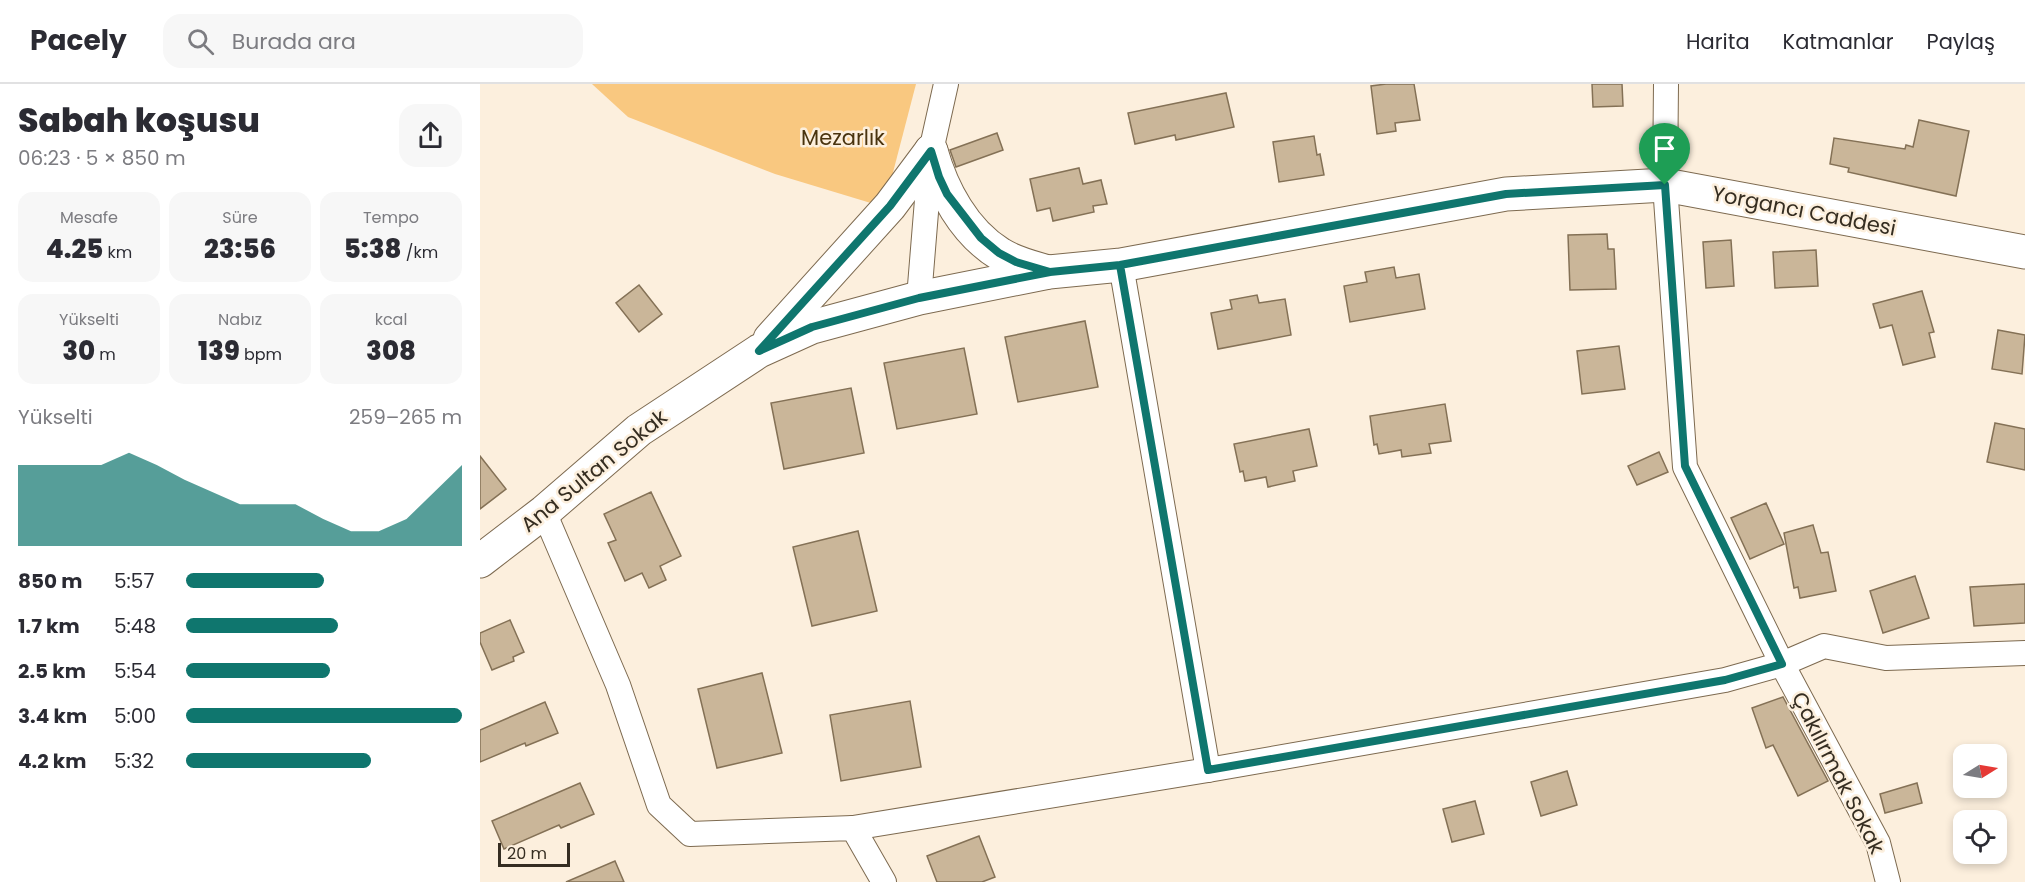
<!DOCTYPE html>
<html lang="tr">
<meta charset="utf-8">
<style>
:root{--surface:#fff;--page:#f7f7f7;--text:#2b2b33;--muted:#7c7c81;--line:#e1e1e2;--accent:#0f766e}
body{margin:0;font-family:Poppins,sans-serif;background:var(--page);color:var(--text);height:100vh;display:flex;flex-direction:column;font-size:22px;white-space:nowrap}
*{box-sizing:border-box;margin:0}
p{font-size:20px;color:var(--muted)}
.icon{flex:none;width:33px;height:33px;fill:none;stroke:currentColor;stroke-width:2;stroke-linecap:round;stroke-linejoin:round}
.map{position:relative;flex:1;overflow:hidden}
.details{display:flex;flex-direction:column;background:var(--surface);width:480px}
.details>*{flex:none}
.needle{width:39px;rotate:79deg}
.fabs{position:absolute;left:1473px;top:660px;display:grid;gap:12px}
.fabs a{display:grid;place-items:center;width:54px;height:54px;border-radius:12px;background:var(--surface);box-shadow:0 3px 9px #0003;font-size:30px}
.scale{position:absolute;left:18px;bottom:15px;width:72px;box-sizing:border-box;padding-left:6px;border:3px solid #352d21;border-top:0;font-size:16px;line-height:21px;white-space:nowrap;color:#352d21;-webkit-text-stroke:4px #fcefdd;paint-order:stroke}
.pin{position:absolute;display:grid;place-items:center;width:51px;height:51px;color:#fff;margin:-62px -26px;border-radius:50% 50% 50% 0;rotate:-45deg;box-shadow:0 0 6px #0007}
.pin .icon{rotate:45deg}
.round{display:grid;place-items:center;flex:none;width:63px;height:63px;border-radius:18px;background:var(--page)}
.summary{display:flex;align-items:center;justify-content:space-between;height:102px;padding:0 18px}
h1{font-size:33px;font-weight:800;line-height:45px}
.metrics{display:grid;grid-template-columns:repeat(3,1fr);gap:9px;height:102px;padding:6px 18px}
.metrics div{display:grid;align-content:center;border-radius:15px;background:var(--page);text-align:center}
.metrics b{font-size:26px;font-weight:800}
.metrics small{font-size:16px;font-weight:400}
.metrics p{font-size:16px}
.chart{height:168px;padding:12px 18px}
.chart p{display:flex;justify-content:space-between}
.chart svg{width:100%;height:108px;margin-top:6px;fill:var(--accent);opacity:.7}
ul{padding:0 18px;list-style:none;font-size:20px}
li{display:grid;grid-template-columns:96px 72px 1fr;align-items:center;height:45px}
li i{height:15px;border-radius:8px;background:var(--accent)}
header{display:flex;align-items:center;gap:36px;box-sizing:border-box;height:84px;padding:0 30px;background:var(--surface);border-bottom:2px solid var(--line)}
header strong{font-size:28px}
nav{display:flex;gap:33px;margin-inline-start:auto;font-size:21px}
.search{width:420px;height:54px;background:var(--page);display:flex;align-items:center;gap:15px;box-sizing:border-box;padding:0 21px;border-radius:18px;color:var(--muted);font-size:22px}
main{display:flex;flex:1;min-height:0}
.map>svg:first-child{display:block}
</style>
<header>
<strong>Pacely</strong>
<div class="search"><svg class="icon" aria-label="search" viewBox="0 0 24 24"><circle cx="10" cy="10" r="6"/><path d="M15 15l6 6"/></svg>Burada ara</div>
<nav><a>Harita</a><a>Katmanlar</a><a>Paylaş</a></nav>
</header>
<main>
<section class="details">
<div class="summary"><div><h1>Sabah koşusu</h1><p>06:23 · 5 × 850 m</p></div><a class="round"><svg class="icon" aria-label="share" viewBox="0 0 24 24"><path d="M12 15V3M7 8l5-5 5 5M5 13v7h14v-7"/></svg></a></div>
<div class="metrics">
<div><p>Mesafe</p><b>4.25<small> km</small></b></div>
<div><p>Süre</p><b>23:56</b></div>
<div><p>Tempo</p><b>5:38<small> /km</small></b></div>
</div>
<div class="metrics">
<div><p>Yükselti</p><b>30<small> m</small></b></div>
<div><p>Nabız</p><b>139<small> bpm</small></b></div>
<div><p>kcal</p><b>308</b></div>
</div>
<div class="chart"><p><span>Yükselti</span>259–265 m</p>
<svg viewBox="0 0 160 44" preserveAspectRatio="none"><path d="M0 44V11L10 11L20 11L30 11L40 6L50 11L60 17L70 22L80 27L90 27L100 27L110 33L120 38L130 38L140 33L150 22L160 11V44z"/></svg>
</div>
<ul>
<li><b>850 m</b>5:57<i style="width:50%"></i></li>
<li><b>1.7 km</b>5:48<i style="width:55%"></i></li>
<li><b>2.5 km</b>5:54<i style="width:52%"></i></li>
<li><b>3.4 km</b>5:00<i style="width:100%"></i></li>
<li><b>4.2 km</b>5:32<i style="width:67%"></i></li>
</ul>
</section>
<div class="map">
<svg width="1545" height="798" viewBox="0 0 1545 798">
<rect width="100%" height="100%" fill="#fcefdd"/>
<polygon fill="#f9c880" points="112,0 436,0 404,123 295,90 148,33"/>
<g fill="#cab699" stroke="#847156" stroke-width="1.5">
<polygon points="906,0 934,0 940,36 915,39 916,47 897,50 891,2"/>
<polygon points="1112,0 1142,0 1143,22 1113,23"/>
<polygon points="746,9 754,43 696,56 695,51 655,60 648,29"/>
<polygon points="1439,36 1489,47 1476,112 1368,88 1369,84 1350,80 1354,54 1425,65 1426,61 1433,63"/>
<polygon points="517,49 523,66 476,83 470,66"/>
<polygon points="834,52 837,71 840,70 844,91 799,98 793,58"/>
<polygon points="599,84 603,100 621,96 627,120 613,122 614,128 573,137 570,124 557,127 550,95"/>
<polygon points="1127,150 1128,165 1134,165 1136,205 1090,206 1088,151"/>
<polygon points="1251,156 1254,202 1226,204 1223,158"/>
<polygon points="1336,166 1338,202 1295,204 1293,168"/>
<polygon points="914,183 916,194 939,190 945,225 870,238 864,202 887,198 885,188"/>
<polygon points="159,201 182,230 159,248 136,219"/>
<polygon points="1442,207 1454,248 1449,249 1455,273 1423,281 1412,241 1400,244 1393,220"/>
<polygon points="777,211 779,219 805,215 811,251 738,265 731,229 752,225 750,216"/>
<polygon points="605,237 618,303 538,318 525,253"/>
<polygon points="1518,246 1545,251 1542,290 1512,285"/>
<polygon points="1139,262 1145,305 1102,310 1097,267"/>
<polygon points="484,264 497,330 417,345 404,279"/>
<polygon points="371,304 384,369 304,385 291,319"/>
<polygon points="965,320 971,357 949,360 951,369 922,373 921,366 899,370 897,360 894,361 890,332"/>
<polygon points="1515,339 1545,345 1545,386 1507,378"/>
<polygon points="829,345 837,382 813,387 815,397 788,403 786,393 765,397 763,387 760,388 754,360"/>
<polygon points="1179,368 1188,388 1157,401 1148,382"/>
<polygon points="0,372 26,405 0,425"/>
<polygon points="171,408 201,472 180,482 186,496 169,504 162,489 145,497 128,459 136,456 124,430"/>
<polygon points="1286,419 1304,460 1270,475 1251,434"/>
<polygon points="1333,441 1341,469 1348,468 1356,507 1320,514 1318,503 1314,504 1304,449"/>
<polygon points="378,447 397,527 332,542 313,463"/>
<polygon points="1435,492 1449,534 1403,549 1390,507"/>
<polygon points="1545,500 1545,539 1494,542 1490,503"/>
<polygon points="30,536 44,568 33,573 34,577 12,586 0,558 0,549"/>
<polygon points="282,589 302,669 237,684 218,605"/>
<polygon points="1303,613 1348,697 1318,712 1293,661 1286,664 1272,624"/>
<polygon points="430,617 441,683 361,697 350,631"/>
<polygon points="65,618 78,649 46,662 45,659 0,678 0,646"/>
<polygon points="1087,687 1097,721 1061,732 1051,698"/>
<polygon points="100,699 114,730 81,744 79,741 24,765 12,737"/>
<polygon points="1437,699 1442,719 1405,729 1400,710"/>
<polygon points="995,717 1004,750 972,758 963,725"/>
<polygon points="499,752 515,793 502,798 457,798 447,772"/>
<polygon points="135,777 144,798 86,798"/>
</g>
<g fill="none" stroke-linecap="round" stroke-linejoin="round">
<g stroke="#7d6a50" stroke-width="26">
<g id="street">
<polyline points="1186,0 1185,101 1205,383 1302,580 1398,759 1408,798"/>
<polyline points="439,214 451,67 466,0"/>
<polyline points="64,428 138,601 179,721 210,750 373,744 404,798"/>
<polyline points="728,686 1245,596 1302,580 1344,562 1406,574 1545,569"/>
<polyline points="373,744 728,686 641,181"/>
</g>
</g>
<g stroke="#7d6a50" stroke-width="35">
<g id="secondary">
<path d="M451 67C462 106 484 148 520 170 534 179 551 183 568 188"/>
<polyline points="290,255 410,122 451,67"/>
<polyline points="0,477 64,428 159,346 279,267 332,243 439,214 569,188 641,181 1026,110 1185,101 1545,168"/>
</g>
</g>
<use href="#street" stroke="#fff" stroke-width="24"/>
<use href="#secondary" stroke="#fff" stroke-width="33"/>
</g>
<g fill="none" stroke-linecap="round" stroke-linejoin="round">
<g stroke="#fff" stroke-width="12">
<polyline id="route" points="1185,101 1026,110 640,181 570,188 536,178 519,169 501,154 467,110 459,93 451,67 410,122 279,267 332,243 439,214 570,188 640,181 728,686 1245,596 1302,580 1205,382 1185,101"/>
</g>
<use href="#route" stroke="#0f766e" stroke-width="8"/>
</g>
<g text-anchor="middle" stroke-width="5" stroke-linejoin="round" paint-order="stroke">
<g font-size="21" fill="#49330e" stroke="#fcefdd">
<text x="363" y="61">Mezarlık</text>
</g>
<g font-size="21" fill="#352d21" stroke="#fcefdd">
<text transform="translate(1324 127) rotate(11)" y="7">Yorgancı Caddesi</text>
<text transform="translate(114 387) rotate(-39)" y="7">Ana Sultan Sokak</text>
<text transform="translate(1358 689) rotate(63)" y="7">Çakılırmak Sokak</text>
</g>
</g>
</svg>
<div class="fabs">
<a><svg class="needle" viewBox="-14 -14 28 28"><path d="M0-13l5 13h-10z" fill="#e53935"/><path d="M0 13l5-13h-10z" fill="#7c7c81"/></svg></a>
<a><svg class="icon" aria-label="locate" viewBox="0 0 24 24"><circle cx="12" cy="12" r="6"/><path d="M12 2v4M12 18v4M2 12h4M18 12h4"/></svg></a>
</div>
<div class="scale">20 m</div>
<div class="pin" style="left:1185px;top:101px;background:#1e9e55"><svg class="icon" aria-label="arrive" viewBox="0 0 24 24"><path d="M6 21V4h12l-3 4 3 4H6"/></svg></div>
</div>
</main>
